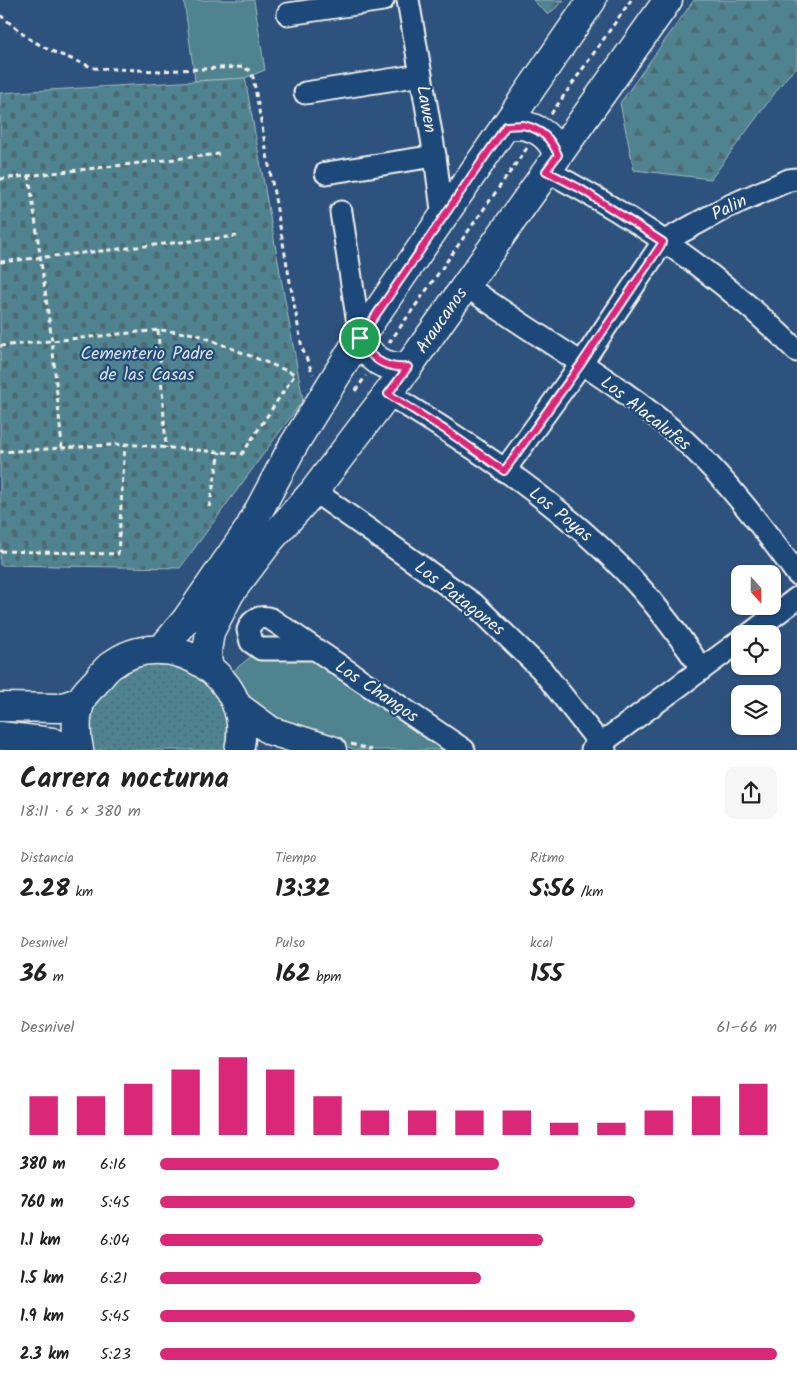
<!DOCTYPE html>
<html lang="es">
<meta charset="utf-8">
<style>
:root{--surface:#fff;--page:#f6f6f6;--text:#222;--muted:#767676;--accent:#db2777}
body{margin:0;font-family:Kalam,sans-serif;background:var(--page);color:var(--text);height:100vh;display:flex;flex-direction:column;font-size:19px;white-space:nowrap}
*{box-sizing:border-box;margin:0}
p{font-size:16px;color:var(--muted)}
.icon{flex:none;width:28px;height:28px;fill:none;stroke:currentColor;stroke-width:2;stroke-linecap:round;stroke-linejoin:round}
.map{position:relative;height:750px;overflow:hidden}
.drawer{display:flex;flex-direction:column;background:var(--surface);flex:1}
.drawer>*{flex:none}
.needle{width:32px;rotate:159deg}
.tools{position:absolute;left:731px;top:565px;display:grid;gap:10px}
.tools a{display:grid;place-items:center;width:50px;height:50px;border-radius:10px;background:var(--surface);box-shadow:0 1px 4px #0004;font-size:25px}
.pin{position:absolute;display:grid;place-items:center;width:42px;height:42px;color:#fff;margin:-21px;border:2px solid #fff;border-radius:50%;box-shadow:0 1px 5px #0007}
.round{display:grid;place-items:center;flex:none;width:52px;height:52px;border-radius:10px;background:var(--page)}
.overview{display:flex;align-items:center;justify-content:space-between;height:85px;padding:0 20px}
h1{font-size:28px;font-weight:700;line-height:38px}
.metrics{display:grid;grid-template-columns:repeat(3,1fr);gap:8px;height:85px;padding:5px 20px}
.metrics div{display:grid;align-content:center}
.metrics b{font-size:25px;font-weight:700}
.metrics small{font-size:14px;font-weight:400}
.metrics p{font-size:14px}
.chart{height:140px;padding:10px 20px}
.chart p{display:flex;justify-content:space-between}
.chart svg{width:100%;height:90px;margin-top:5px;stroke:var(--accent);stroke-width:6}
ul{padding:0 20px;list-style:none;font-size:16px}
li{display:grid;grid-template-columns:80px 60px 1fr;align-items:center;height:38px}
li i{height:12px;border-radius:6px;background:var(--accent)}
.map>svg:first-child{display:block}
</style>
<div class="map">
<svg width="797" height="750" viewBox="0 0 797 750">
<defs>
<pattern id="forest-firs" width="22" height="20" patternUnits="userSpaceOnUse" patternTransform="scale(1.25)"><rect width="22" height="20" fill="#4f8390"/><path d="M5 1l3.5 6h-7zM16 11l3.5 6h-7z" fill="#4d6b72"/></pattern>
<pattern id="cemetery-stones" width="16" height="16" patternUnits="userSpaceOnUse" patternTransform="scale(1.25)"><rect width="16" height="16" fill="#4f8390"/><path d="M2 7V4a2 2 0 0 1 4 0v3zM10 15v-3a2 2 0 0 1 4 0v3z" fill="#4d6b72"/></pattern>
<pattern id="garden-dots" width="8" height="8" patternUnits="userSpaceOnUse" patternTransform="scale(1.25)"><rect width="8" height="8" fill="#4f8390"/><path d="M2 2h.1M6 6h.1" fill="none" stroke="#4d6b72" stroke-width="1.8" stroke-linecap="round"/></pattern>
</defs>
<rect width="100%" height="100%" fill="#2e527e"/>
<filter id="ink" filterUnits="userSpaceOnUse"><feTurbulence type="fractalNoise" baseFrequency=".02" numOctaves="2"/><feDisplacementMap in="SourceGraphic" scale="10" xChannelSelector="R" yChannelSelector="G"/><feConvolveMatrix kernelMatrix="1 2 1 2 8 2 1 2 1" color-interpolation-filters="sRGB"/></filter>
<g filter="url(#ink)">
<g fill="#4f8390" stroke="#a2babc">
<polygon points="184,0 254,0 265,70 245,78 195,81"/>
<polygon points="254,654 319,656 459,750 356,750 322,738 250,706 232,672"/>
</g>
<g fill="url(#forest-firs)" stroke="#a2babc">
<polygon points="533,0 564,0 548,15"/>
<polygon points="694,0 797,0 797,67 786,78 711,179 634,170 620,103"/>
</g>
<polygon fill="url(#cemetery-stones)" stroke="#a2babc" points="245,78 303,400 180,568 0,565 0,93"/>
<path fill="url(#garden-dots)" stroke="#a2babc" d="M174 661C215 687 233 696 224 750H91L88 717 95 695 129 664Z"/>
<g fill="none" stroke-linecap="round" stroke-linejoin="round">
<g stroke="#f4f1e8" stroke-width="25">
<g id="minor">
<polyline points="408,0 435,156 443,218"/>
<polyline points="288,14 383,0"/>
<polyline points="305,93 421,75"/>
<path d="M547 171C637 218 725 279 797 351"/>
<polyline points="326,173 435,156"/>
<polyline points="341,212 360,337"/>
<path d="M465 285C536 337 620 382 685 441 727 480 763 528 797 574"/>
<path d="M388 394C474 446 567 508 635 582 660 609 681 639 702 669"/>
<polyline points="504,471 581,364 663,242 727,207 789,180 797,179"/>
<polyline points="314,491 474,604 542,670 605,750"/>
<polyline points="750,634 797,598"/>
<path d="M315 649H261L251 642 248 630C252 619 260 615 271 619L464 750"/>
<polyline points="592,750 740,641"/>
</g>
</g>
<g stroke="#f4f1e8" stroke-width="31">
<g id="secondary">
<path d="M506 126C530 122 549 132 558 155"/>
<path d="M360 337C369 359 385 369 408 367"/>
<polyline points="161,650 186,620 249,529 293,446 360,337 592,0"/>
<polyline points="208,666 207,651 210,632 230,593 270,540 314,491 408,367 668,0"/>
</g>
</g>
<g stroke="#f4f1e8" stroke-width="31">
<g id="primary">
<polyline points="237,706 271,731 332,750"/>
<polyline points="0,707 60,708 81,701"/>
<polyline points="0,736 52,742 71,750"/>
<path d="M79 750C76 736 75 715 81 701 83 694 90 688 95 683 100 677 105 670 110 666 169 620 257 679 239 750"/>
</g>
</g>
<g stroke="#f4f1e8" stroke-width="3" stroke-dasharray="5 4" stroke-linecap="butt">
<polyline points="0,15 28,38 49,50 94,68 159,71 242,67 249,70 253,77 302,348 313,374"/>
<polyline points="551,114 631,0"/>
<polyline points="29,175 52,341 62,447"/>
<polyline points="0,179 219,154"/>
<polyline points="0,262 237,236"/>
<polyline points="158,330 166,448"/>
<polyline points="389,343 527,148"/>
<polyline points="0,346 160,330 196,334 295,374 242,454 125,444 0,452"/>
<polyline points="355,391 366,376"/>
<polyline points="209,507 220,452"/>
<polyline points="0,551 118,554 125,444"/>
<polyline points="351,744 372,750"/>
</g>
<use href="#minor" stroke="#1f4a7a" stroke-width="21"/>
<use href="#secondary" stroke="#1f4a7a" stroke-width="28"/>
<use href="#primary" stroke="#1f4a7a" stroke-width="28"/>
</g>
</g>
<g fill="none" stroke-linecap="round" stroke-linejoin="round" filter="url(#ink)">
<g stroke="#fff" stroke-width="10">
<path id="route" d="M523 125C541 129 551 138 558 155L546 171 581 189 663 242 581 364 504 471 447 431 388 394 408 367C385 369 369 358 360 338L506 126Z"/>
</g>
<use href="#route" stroke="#db2777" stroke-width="6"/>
</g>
<g text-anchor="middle" stroke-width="4.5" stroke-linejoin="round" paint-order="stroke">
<g font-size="18" fill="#f4f1e8" stroke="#1f4a7a">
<text transform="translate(427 109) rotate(80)" y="6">Lawen</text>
<text transform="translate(729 207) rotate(-26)" y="6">Palin</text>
<text transform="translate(441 320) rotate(-55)" y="6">Araucanos</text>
<text transform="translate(646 413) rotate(38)" y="6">Los Alacalufes</text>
<text transform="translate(561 514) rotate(39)" y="6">Los Poyas</text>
<text transform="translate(460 598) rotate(38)" y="6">Los Patagones</text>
<text transform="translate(377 691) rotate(34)" y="6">Los Changos</text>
</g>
<g font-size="18" fill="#dbe0db" stroke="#1f4a7a">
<text x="147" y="359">Cementerio Padre<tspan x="147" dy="21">de las Casas</tspan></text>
</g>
</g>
</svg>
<div class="tools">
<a><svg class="needle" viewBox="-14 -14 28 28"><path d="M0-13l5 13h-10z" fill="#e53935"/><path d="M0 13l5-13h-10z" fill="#767676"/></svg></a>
<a><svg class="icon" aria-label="locate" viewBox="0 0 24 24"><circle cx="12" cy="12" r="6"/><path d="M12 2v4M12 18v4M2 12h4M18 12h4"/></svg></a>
<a><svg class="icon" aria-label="layers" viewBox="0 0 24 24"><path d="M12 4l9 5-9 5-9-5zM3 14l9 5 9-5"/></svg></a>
</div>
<div class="pin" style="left:360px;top:338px;background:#1e9e55"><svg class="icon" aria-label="arrive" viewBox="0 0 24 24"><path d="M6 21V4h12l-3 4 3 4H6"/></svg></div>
</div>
<section class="drawer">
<div class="overview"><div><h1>Carrera nocturna</h1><p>18:11 · 6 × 380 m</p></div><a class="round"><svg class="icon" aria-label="share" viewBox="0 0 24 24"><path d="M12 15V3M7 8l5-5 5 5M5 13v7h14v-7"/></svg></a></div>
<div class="metrics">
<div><p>Distancia</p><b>2.28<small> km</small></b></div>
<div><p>Tiempo</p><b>13:32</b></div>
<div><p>Ritmo</p><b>5:56<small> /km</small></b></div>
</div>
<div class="metrics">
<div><p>Desnivel</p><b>36<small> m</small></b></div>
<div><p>Pulso</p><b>162<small> bpm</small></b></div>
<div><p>kcal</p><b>155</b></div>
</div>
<div class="chart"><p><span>Desnivel</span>61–66 m</p>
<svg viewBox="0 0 160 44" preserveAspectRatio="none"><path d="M5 44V25M15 44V25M25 44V19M35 44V12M45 44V6M55 44V12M65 44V25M75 44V32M85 44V32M95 44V32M105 44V32M115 44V38M125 44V38M135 44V32M145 44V25M155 44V19"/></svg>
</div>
<ul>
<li><b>380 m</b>6:16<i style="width:55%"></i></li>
<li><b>760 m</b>5:45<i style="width:77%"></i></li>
<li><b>1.1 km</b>6:04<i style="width:62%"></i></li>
<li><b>1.5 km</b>6:21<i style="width:52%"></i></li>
<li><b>1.9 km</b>5:45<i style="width:77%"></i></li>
<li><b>2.3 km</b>5:23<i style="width:100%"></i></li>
</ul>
</section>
